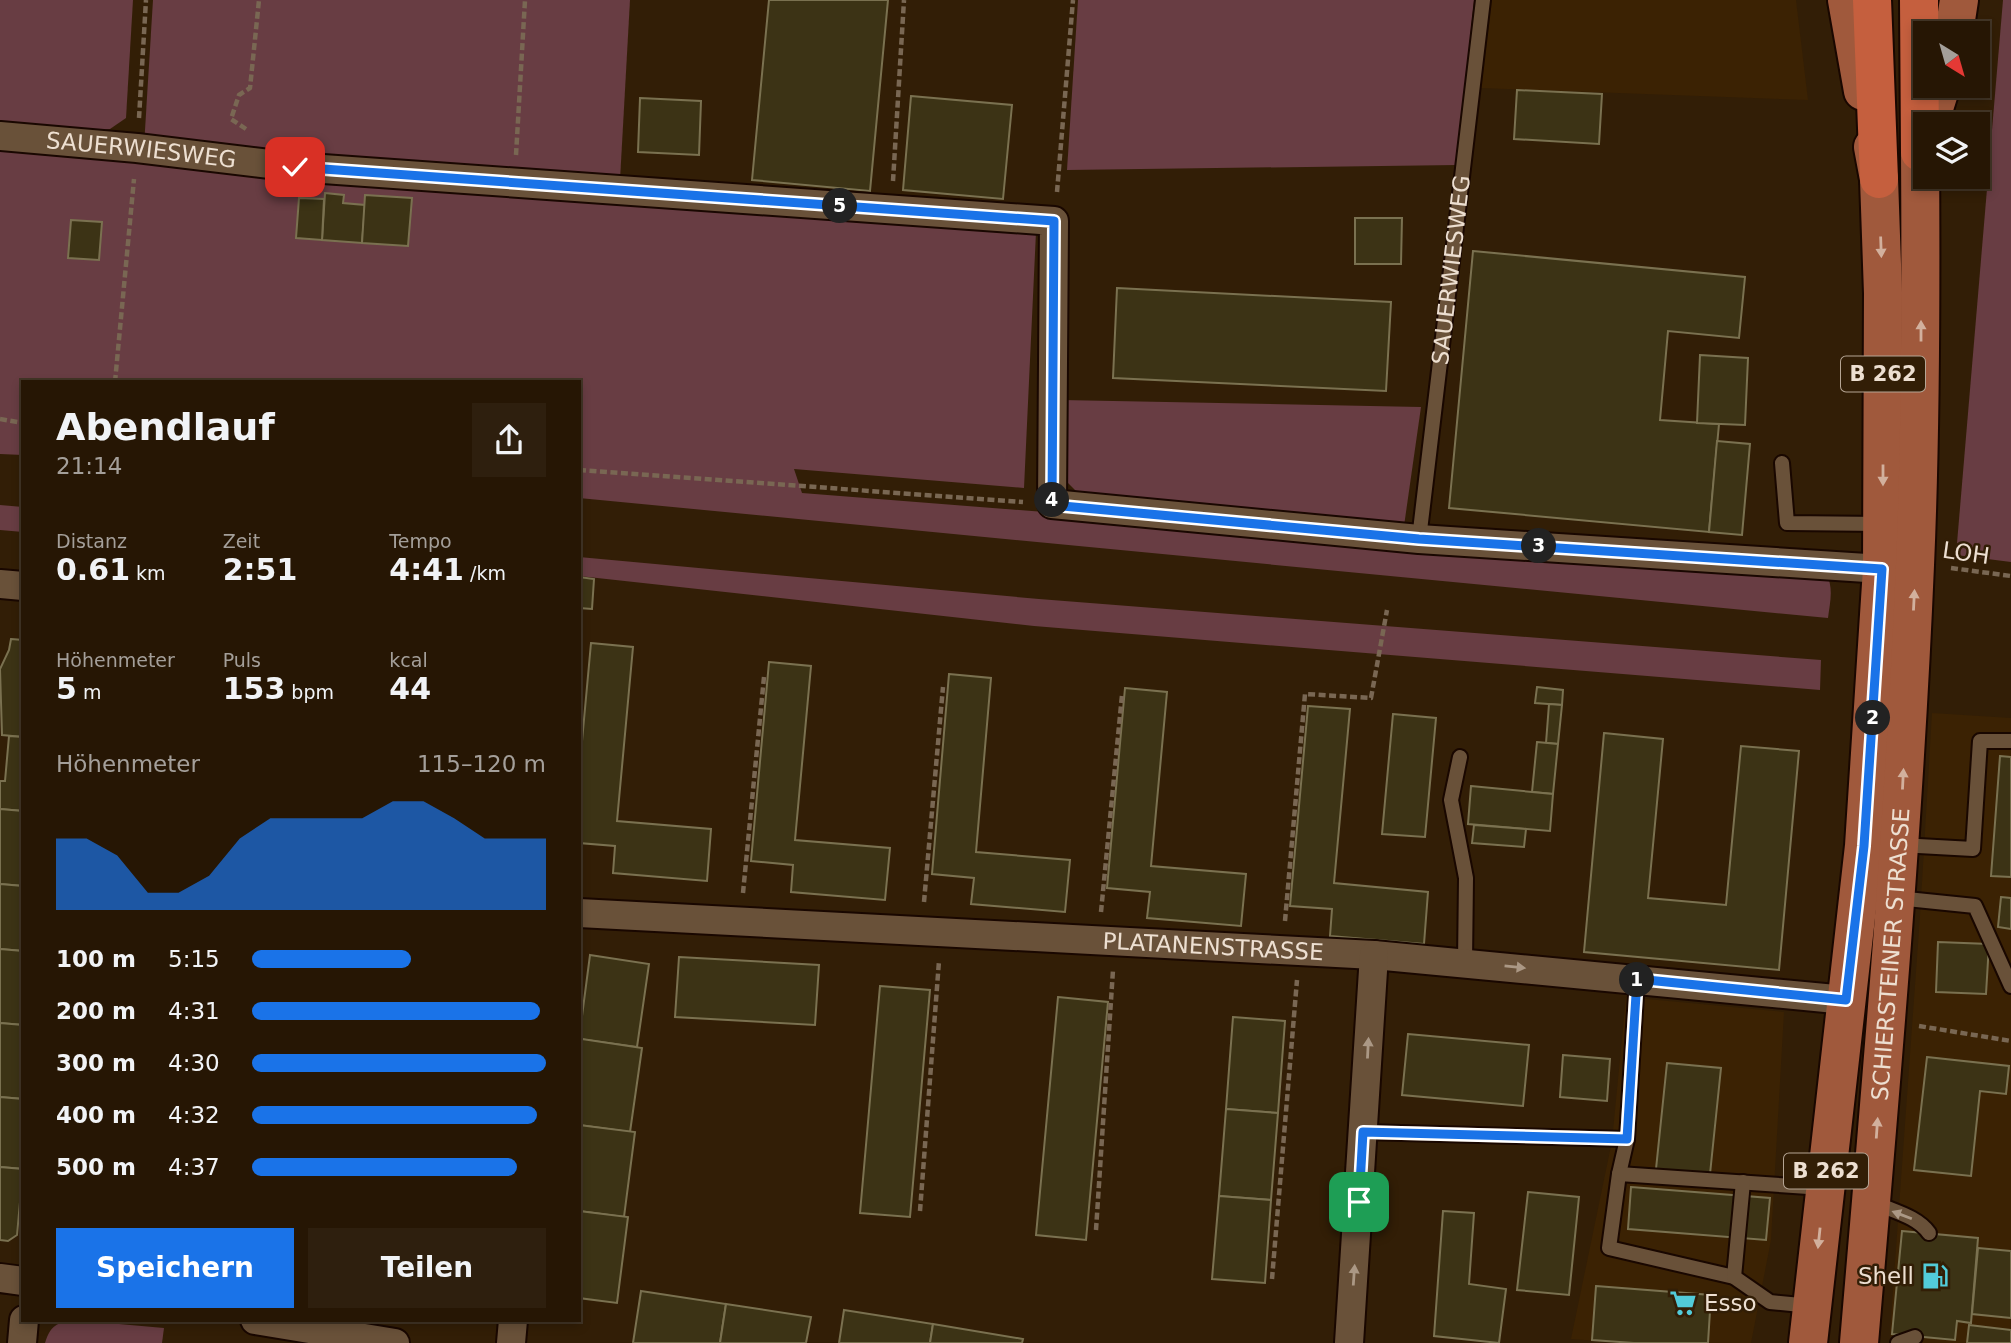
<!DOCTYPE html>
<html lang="de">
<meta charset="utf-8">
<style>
:root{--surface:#261604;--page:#2e1f0e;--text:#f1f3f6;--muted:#a49f9a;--line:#423526;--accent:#1a73e8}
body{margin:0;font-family:"DejaVu Sans",sans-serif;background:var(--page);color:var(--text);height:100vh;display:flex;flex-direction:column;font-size:26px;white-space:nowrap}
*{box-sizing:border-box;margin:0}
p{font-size:23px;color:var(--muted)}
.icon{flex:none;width:38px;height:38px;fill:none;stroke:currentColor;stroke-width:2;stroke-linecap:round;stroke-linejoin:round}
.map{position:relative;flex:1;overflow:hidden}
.drawer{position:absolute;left:21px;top:380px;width:560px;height:942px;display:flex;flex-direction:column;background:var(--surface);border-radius:0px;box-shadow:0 4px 10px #0003,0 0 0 2px var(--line)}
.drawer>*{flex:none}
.needle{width:46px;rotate:143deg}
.controls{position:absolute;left:1913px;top:21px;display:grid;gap:14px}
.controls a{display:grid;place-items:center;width:77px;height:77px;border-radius:0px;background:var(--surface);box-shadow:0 4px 10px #0003,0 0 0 2px var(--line);font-size:35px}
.pin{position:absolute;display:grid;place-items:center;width:60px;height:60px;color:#fff;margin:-30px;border-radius:14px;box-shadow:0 4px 10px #0006}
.km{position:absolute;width:35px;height:35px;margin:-18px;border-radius:50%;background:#222;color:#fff;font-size:19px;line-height:35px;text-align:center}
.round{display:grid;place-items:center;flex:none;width:74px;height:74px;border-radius:0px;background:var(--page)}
.overview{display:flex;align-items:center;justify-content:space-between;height:119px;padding:0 35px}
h1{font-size:38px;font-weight:600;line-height:52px}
.stats{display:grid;grid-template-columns:repeat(3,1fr);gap:10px;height:119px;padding:7px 35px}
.stats div{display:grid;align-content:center}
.stats b{font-size:30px;font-weight:600}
.stats small{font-size:19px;font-weight:400}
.stats p{font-size:19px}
.chart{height:196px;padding:14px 35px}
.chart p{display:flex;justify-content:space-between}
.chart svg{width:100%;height:126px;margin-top:7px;fill:var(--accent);opacity:.7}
.button{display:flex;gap:14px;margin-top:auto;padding:14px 35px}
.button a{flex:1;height:80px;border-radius:0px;background:var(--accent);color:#fff;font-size:28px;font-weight:600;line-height:80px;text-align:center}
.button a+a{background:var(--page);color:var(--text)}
ul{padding:0 35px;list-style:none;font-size:23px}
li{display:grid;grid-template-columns:112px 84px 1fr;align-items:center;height:52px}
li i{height:18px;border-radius:9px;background:var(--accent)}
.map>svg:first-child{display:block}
</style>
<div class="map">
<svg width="2011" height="1343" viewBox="0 0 2011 1343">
<rect width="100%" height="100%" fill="#321e06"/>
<g fill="#3b2203">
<polygon points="1492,0 1796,0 1808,100 1481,88"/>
<polygon points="1932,713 2011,718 2011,1343 1892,1343 1890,1332 1920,916"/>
<polygon points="1626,997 1784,1012 1771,1240 1751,1343 1624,1343 1571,1339 1612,1141"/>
</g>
<g fill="#683d43">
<polygon points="0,0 133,0 126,118 110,129 93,131 0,121"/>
<polygon points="153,0 630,0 620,180 144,146"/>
<polygon points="1078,0 1474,0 1457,165 1067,170"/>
<polygon points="2003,0 2011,0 2011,562 1956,555"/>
<path d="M0 144 1036 232 1024 488 794 469 802 493 1826 573C1834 588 1830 602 1828 618L579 498V382H23V455L0 454Z"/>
<polygon points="1061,400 1421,407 1404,526 1093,496 1076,491 1065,480"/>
<polygon points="0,505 23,507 23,532 0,530"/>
<polygon points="579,557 1039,599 1821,660 1820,690 1034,626 579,576"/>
<path d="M74 1320 164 1328 162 1343H45C50 1326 57 1322 74 1320Z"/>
</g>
<g fill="#3c3315" stroke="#7a7150" stroke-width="2">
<polygon points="769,0 888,0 870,191 752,180"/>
<polygon points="1517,90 1602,94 1599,144 1514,139"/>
<polygon points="911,96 1012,105 1003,199 903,190"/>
<polygon points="640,98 701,101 699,155 638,152"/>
<polygon points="325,193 344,195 343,203 365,205 362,243 322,240"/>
<polygon points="365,195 412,198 408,246 362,243"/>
<polygon points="299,198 324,199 322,240 296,238"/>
<polygon points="1355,218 1402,218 1401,264 1355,264"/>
<polygon points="71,220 102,222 99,260 68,258"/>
<polygon points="1473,251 1745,277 1739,338 1668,331 1660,420 1719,424 1709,532 1449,508"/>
<polygon points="1117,288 1391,302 1386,391 1113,378"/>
<polygon points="1700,355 1748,358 1745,425 1697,423"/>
<polygon points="1717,441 1750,444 1742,535 1709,532"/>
<polygon points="579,577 594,579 592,609 579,608"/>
<polygon points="11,639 23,640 23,737 2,735 0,669 9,650"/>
<polygon points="591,643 633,647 617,821 711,829 707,881 613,873 615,846 579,843 579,774"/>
<polygon points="769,662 811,666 795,840 890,848 885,900 791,892 793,865 751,861"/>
<polygon points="949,674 991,678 976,852 1070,860 1065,912 971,904 974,878 932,874"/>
<polygon points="1537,687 1563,690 1562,705 1535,703"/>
<polygon points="1125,688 1167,692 1151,866 1246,874 1241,926 1147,918 1150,892 1107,888"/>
<polygon points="1549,704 1562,705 1558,744 1546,743"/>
<polygon points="1308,706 1350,709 1334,883 1428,892 1424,944 1330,936 1332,909 1290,906"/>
<polygon points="1393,714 1436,718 1425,837 1382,834"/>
<polygon points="1604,733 1663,739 1648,898 1726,905 1741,746 1799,751 1779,970 1584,952"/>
<polygon points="9,736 23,737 23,811 0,809 0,781 5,781"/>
<polygon points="1537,742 1558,744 1553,794 1532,792"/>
<polygon points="2000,756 2011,757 2011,877 1991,876"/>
<polygon points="1471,786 1553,794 1550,831 1468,824"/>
<polygon points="0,809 23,811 23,886 0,884"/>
<polygon points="1474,825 1526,829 1524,847 1472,843"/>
<polygon points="0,884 23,886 23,951 0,949"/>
<polygon points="2001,897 2011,898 2011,929 1998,927"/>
<polygon points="1938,942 1989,944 1986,994 1936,992"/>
<polygon points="0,949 23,951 23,1025 0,1023"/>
<polygon points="590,955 649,964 637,1047 579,1039"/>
<polygon points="679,957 819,965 815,1025 675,1017"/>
<polygon points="880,986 930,990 910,1217 860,1213"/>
<polygon points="1058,997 1108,1002 1086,1240 1036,1235"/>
<polygon points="1233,1017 1285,1021 1278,1113 1226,1109"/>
<polygon points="0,1023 23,1025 23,1099 0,1097"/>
<polygon points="1408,1034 1529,1045 1523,1106 1402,1095"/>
<polygon points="582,1039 642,1048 630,1132 579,1125 579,1057"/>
<polygon points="1563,1055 1610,1059 1607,1101 1560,1097"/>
<polygon points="1927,1057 2009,1066 2006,1094 1980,1091 1971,1176 1914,1170"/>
<polygon points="1667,1063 1721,1068 1710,1174 1656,1169"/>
<polygon points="0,1097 23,1099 23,1169 0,1167"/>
<polygon points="1226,1109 1278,1113 1271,1200 1219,1196"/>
<polygon points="579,1125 635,1132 624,1217 579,1211"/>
<polygon points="0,1167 23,1169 17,1235 8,1241 0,1240"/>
<polygon points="1631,1187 1770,1198 1766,1240 1628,1229"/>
<polygon points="1528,1192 1579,1197 1569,1295 1517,1290"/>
<polygon points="1219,1196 1271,1200 1265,1283 1212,1279"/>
<polygon points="579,1211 628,1217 617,1303 579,1298"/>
<polygon points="1443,1211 1474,1213 1469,1284 1506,1289 1499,1343 1434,1336"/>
<polygon points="1902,1231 1978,1238 1971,1323 1957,1321 1955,1340 1892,1334"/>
<polygon points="1978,1248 2011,1251 2011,1318 1972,1314"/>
<polygon points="1596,1286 1711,1295 1708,1343 1634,1343 1592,1340"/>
<polygon points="641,1291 726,1304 720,1343 633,1343"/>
<polygon points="726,1304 811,1317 806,1343 720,1343"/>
<polygon points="844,1310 933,1324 930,1343 839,1343"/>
<polygon points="933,1324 1023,1339 1022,1343 930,1343"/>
<polygon points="1969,1325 2011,1330 2011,1343 1967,1343"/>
</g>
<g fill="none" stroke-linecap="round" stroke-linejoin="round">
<g stroke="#190700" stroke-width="18">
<g id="service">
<polyline points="1782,463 1787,523 1882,524"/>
<path id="s1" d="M1419 539 1483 0"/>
<polyline points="1460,757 1451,800 1466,878 1465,962"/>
<polyline points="1900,845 1973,849 1980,741 2011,741"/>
<polyline points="1897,898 1975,906 2011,986"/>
<polyline points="1637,979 1627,1139 1619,1174 1609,1248 1734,1277 1770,1302 1811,1306"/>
<polyline points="1363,1132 1627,1139"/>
<polyline points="1619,1174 1823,1188"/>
<path d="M1873 1202C1892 1211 1917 1216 1929 1233"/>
<polyline points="1734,1277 1743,1182"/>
<polyline points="1898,1343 1915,1337"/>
</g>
</g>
<g stroke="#190700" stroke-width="32">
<g id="minor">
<path id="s2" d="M0 136 137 148 295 167 1054 221 1052 504 1419 539 1882 569"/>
<polyline points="0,584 23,586"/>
<path id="s3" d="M579 913 1374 955 1846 1000"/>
<polyline points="0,1278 23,1281"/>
<polyline points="255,1320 395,1343"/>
<polyline points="22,1343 24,1320"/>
<polyline points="511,1343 513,1320"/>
<polyline points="1349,1343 1374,955"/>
</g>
</g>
<g stroke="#190700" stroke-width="42">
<g id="primary">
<polyline points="1847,0 1863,91"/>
<polyline points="1954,33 1959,0"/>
<polyline points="1929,124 1941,86"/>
<polyline points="1808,1343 1864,846 1882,569 1883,293 1879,179 1873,147"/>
<path id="s4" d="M1859 1343C1881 1084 1904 825 1915 565 1921 428 1921 290 1920 152L1925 136"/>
</g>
</g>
<g stroke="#190700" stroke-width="42">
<g id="motorway">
<polyline points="1872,0 1879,179"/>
<polyline points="1919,0 1920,152"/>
</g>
</g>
<g stroke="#796753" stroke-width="4.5" stroke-dasharray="7 3.5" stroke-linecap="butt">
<polyline points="139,118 146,0"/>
<polyline points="246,129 231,119 239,95 250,88 259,0"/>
<polyline points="516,155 525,0"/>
<polyline points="893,181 904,0"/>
<polyline points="1057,192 1073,0"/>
<polyline points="115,382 134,179"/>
<polyline points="0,419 23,423"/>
<polyline points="579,470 1023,502"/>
<polyline points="1951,568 2011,576"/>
<polyline points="743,893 764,677"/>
<polyline points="924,902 943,687"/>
<polyline points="1101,912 1122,695"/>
<polyline points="1285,921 1305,694 1371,698 1387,610"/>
<polyline points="1919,1026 2011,1041"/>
<polyline points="920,1211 939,961"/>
<polyline points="1096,1230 1113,970"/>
<polyline points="1272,1279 1297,980"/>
</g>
<use href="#service" stroke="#695139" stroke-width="14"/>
<use href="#minor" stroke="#695139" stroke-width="28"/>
<use href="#primary" stroke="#a0593c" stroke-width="38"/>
<use href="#motorway" stroke="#c55f3e" stroke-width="38"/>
</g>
<defs><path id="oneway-solid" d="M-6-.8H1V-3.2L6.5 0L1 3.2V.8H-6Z" transform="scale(1.75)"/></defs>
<g fill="#d2b09d">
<use href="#oneway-solid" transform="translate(1881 247) rotate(88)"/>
<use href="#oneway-solid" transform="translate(1921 331) rotate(-90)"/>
<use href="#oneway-solid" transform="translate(1883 475) rotate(90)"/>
<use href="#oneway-solid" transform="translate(1914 600) rotate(-87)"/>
<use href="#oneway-solid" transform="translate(1903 779) rotate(-87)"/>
<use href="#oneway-solid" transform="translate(1877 1128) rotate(-86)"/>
<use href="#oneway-solid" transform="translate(1819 1238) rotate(96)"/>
</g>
<g fill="#ab9885">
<use href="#oneway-solid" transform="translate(1515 967) rotate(6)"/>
<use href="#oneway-solid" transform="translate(1368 1048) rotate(-87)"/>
<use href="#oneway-solid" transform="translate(1902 1215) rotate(-159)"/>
<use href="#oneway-solid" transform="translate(1354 1275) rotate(-86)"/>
</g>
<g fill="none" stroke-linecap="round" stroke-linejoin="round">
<g stroke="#fff" stroke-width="14">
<polyline id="route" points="295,167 1054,221 1052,505 1419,539 1882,569 1864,846 1846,1000 1637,979 1627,1139 1363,1132 1359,1202"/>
</g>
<use href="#route" stroke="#1a73e8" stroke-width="9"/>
</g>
<defs>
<g id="fuel-bare" transform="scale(2.1)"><path d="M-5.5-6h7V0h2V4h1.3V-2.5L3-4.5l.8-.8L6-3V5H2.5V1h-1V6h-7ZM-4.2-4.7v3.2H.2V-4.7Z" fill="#52cbd9" stroke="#321e06" stroke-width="2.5" paint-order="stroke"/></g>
<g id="supermarket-bare" transform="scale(2.1)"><path d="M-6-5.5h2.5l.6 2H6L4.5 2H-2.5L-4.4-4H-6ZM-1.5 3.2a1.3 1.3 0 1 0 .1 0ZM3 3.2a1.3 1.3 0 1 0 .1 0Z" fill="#52cbd9" stroke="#321e06" stroke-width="2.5" paint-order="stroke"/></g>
</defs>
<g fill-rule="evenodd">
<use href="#fuel-bare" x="1935" y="1276"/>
<use href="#supermarket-bare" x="1683" y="1303"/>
</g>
<g text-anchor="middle" stroke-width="5" stroke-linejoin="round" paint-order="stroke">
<g fill="#321e06" stroke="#b5a594" stroke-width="2">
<rect x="1841" y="356.5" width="84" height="35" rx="5"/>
<rect x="1784" y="1153.5" width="84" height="35" rx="5"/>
</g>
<g font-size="21" font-weight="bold" fill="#eddfd1">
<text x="1883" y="381">B 262</text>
<text x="1826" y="1178">B 262</text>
</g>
<g font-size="23" fill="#eddfd1" stroke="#321e06">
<text dy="8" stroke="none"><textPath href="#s2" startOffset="142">SAUERWIESWEG</textPath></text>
<text dy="8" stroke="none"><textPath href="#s1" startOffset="271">SAUERWIESWEG</textPath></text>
<text transform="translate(1966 553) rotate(8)" y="8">LOH</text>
<text dy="8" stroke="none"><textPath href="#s3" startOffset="635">PLATANENSTRASSE</textPath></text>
<text dy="8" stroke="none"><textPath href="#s4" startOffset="390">SCHIERSTEINER STRASSE</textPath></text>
</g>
<g font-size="23" fill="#eddfd1" stroke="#321e06" text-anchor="end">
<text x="1914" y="1284">Shell</text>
<text x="1704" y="1311" text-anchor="start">Esso</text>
</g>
</g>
</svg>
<div class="controls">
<a><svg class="needle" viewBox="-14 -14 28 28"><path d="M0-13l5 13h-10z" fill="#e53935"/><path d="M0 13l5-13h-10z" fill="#a49f9a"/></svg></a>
<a><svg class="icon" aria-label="layers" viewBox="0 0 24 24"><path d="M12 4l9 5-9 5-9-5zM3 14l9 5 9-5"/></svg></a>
</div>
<div class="pin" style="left:1359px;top:1202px;background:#1e9e55"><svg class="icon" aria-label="arrive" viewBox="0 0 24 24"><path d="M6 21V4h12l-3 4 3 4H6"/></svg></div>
<div class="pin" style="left:295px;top:167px;background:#d93025"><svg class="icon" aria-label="check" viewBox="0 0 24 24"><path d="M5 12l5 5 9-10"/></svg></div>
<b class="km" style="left:1637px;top:980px">1</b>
<b class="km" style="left:1873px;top:718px">2</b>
<b class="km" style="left:1539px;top:546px">3</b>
<b class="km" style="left:1052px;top:500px">4</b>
<b class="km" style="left:840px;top:206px">5</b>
<section class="drawer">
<div class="overview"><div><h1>Abendlauf</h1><p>21:14</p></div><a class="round"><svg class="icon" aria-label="share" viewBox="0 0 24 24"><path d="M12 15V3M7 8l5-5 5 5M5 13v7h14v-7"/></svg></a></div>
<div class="stats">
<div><p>Distanz</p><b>0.61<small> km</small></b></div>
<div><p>Zeit</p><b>2:51</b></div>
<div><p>Tempo</p><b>4:41<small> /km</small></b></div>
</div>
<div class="stats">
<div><p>Höhenmeter</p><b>5<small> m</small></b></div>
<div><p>Puls</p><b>153<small> bpm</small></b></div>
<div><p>kcal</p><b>44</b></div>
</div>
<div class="chart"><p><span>Höhenmeter</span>115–120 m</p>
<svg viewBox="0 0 160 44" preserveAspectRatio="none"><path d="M0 44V19L10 19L20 25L30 38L40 38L50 32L60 19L70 12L80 12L90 12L100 12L110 6L120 6L130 12L140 19L150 19L160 19V44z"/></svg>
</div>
<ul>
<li><b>100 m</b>5:15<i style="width:54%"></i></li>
<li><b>200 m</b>4:31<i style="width:98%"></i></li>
<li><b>300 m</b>4:30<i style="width:100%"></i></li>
<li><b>400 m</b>4:32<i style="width:97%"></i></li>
<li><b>500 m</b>4:37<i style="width:90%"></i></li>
</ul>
<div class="button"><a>Speichern</a><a>Teilen</a></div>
</section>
</div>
